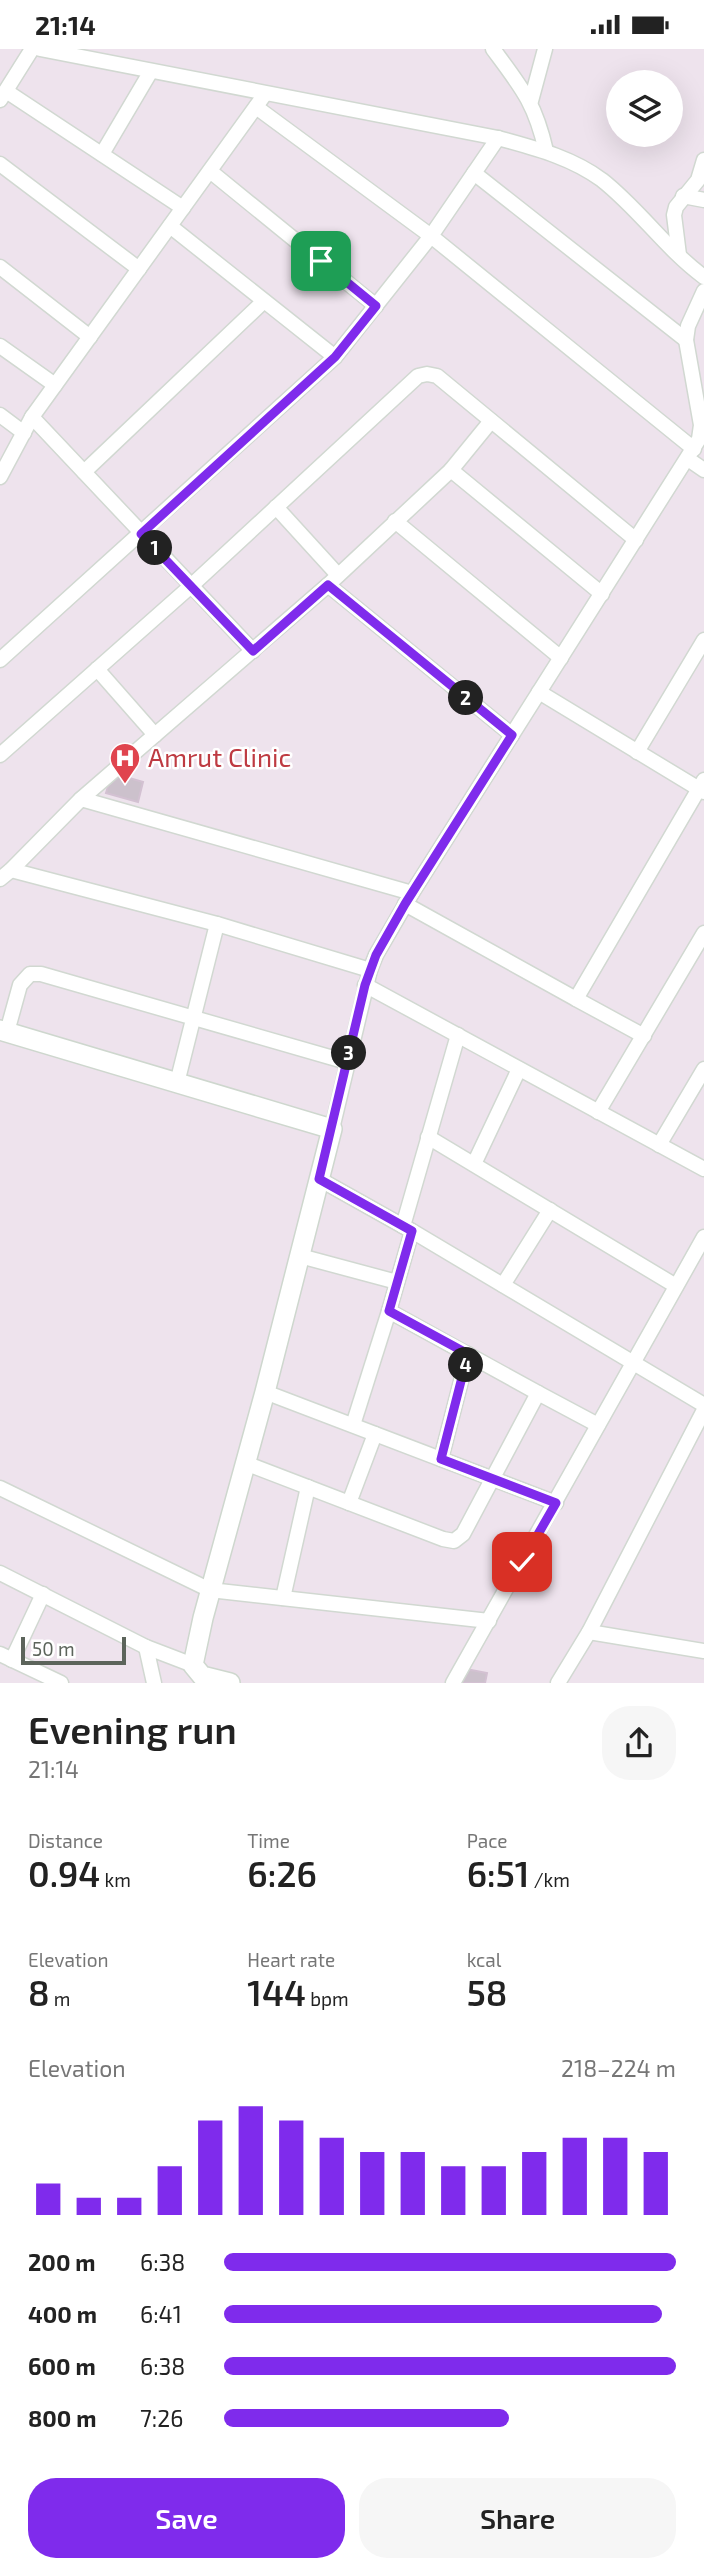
<!DOCTYPE html>
<meta charset="utf-8">
<style>
:root{--surface:#fff;--page:#f6f6f6;--text:#222;--muted:#767676;--accent:#7f2bec}
body{margin:0;font-family:"Exo 2",sans-serif;background:var(--page);color:var(--text);height:100vh;display:flex;flex-direction:column;font-size:26px;white-space:nowrap}
*{box-sizing:border-box;margin:0}
p{font-size:23px;color:var(--muted)}
.icon{flex:none;width:38px;height:38px;fill:none;stroke:currentColor;stroke-width:2;stroke-linecap:round;stroke-linejoin:round}
.map{position:relative;height:1634px;overflow:hidden}
.details{display:flex;flex-direction:column;background:var(--surface);flex:1}
.details>*{flex:none}
.buttons{position:absolute;left:606px;top:21px;display:grid;gap:14px}
.buttons a{display:grid;place-items:center;width:77px;height:77px;border-radius:50%;background:var(--surface);box-shadow:0 7px 28px #0002;font-size:35px}
.scale{position:absolute;left:21px;bottom:18px;width:105px;box-sizing:border-box;padding-left:7px;border:4px solid #5c645b;border-top:0;font-size:19px;line-height:24px;white-space:nowrap;color:#5c645b;-webkit-text-stroke:5px #fff;paint-order:stroke}
.pin{position:absolute;display:grid;place-items:center;width:60px;height:60px;color:#fff;margin:-30px;border-radius:14px;box-shadow:0 4px 10px #0006}
.km{position:absolute;width:35px;height:35px;margin:-18px;border-radius:50%;background:#222;color:#fff;font-size:19px;line-height:35px;text-align:center}
.round{display:grid;place-items:center;flex:none;width:74px;height:74px;border-radius:28px;background:var(--page)}
.headline{display:flex;align-items:center;justify-content:space-between;height:119px;padding:0 28px}
h1{font-size:38px;font-weight:600;line-height:52px}
.figures{display:grid;grid-template-columns:repeat(3,1fr);gap:10px;height:119px;padding:7px 28px}
.figures div{display:grid;align-content:center}
.figures b{font-size:35px;font-weight:600}
.figures small{font-size:19px;font-weight:400}
.figures p{font-size:19px}
.chart{height:196px;padding:14px 28px}
.chart p{display:flex;justify-content:space-between}
.chart svg{width:100%;height:126px;margin-top:7px;stroke:var(--accent);stroke-width:6}
.action{display:flex;gap:14px;margin-top:auto;padding:14px 28px}
.action a{flex:1;height:80px;border-radius:28px;background:var(--accent);color:#fff;font-size:28px;font-weight:600;line-height:80px;text-align:center}
.action a+a{background:var(--page);color:var(--text)}
ul{padding:0 28px;list-style:none;font-size:23px}
li{display:grid;grid-template-columns:112px 84px 1fr;align-items:center;height:52px}
li i{height:18px;border-radius:9px;background:var(--accent)}
.status{display:flex;justify-content:space-between;align-items:center;height:49px;padding:0 35px;background:var(--surface);direction:ltr}
.status svg{height:19px;fill:currentColor}
.map>svg:first-child{display:block}
</style>
<div class="status"><b>21:14</b><svg viewBox="0 0 49 12"><path d="M0 12V9h3v3zM5 12V6h3v6zM10 12V3h3v9zM15 12V0h3v12zM26 1h20v11H26zM47 4h2v5h-2z"/></svg></div>
<div class="map">
<svg width="704" height="1634" viewBox="0 0 704 1634">
<rect width="100%" height="100%" fill="#eee3ed"/>
<g fill="#ccc1cc" stroke="#d3c1d2" stroke-width="2">
<polygon points="112,724 143,733 138,753 106,744"/>
<polygon points="466,1620 487,1624 485,1634 460,1634"/>
</g>
<g fill="none" stroke-linecap="round" stroke-linejoin="round">
<g stroke="#d1d8d1" stroke-width="17">
<g id="street">
<path d="M40 0 498 89C534 99 571 108 602 131 639 160 666 200 704 228"/>
<path d="M493 0C522 39 535 54 546 102"/>
<polyline points="6,42 183,159"/>
<polyline points="0,51 32,0"/>
<polyline points="531,52 545,0"/>
<polyline points="498,89 431,187 694,400"/>
<polyline points="102,105 151,22"/>
<polyline points="0,115 139,220"/>
<polyline points="210,122 376,257"/>
<polyline points="474,124 686,291"/>
<polyline points="683,147 704,151"/>
<polyline points="170,177 335,308"/>
<polyline points="679,206 674,166 676,158 698,131 704,111"/>
<polyline points="0,218 90,288"/>
<polyline points="0,297 55,336"/>
<polyline points="0,366 24,384"/>
<polyline points="688,410 704,421"/>
<polyline points="451,421 491,372"/>
<polyline points="84,423 264,252"/>
<polyline points="0,428 32,368"/>
<polyline points="276,458 338,526"/>
<polyline points="395,472 561,609"/>
<polyline points="328,536 512,686"/>
<polyline points="253,602 32,368 265,45"/>
<polyline points="0,611 335,308 431,187 256,58"/>
<polyline points="97,620 155,686"/>
<polyline points="539,643 704,743"/>
<polyline points="637,703 704,591"/>
<polyline points="0,706 191,537 418,327 427,325 437,327 636,491"/>
<polyline points="81,750 412,844"/>
<polyline points="11,821 217,875 370,921"/>
<polyline points="0,830 11,821 81,750 328,536 451,421 602,545"/>
<polyline points="405,855 576,950 704,731"/>
<polyline points="365,936 704,1120"/>
<polyline points="576,950 644,987"/>
<polyline points="7,983 20,936 30,925 41,925 347,1013"/>
<polyline points="177,1034 217,875"/>
<polyline points="598,1063 704,884"/>
<polyline points="332,1080 370,921 376,906 412,844 699,390 701,376 686,291 688,277 704,242"/>
<polyline points="428,1088 676,1237"/>
<polyline points="659,1096 704,1020"/>
<polyline points="474,1115 519,1020"/>
<polyline points="319,1130 410,1181"/>
<polyline points="403,1177 458,986"/>
<polyline points="300,1207 397,1233"/>
<polyline points="503,1236 550,1161"/>
<polyline points="265,1343 556,1454"/>
<polyline points="538,1344 598,1376"/>
<polyline points="353,1376 389,1262"/>
<polyline points="441,1410 468,1305"/>
<polyline points="245,1414 443,1490 454,1492 463,1485 538,1344 389,1262 412,1182 704,1356"/>
<polyline points="0,1439 210,1541 489,1572"/>
<polyline points="349,1454 375,1385"/>
<polyline points="0,1524 146,1598"/>
<polyline points="283,1549 308,1438"/>
<polyline points="589,1583 704,1602"/>
<polyline points="0,1605 61,1634"/>
<polyline points="12,1611 43,1545"/>
<polyline points="154,1634 146,1598 193,1616"/>
<polyline points="453,1634 704,1188"/>
<polyline points="558,1634 589,1583 704,1361"/>
</g>
</g>
<g stroke="#ced7ce" stroke-width="22">
<polyline id="secondary" points="0,981 332,1080 265,1343 203,1569 193,1616 202,1627 230,1634"/>
</g>
<use href="#street" stroke="#fff" stroke-width="14"/>
<use href="#secondary" stroke="#fff" stroke-width="19"/>
</g>
<g fill="none" stroke-linecap="round" stroke-linejoin="round">
<g stroke="#fff" stroke-width="14">
<polyline id="route" points="321,212 376,257 335,308 141,485 253,602 328,536 512,686 405,855 376,906 365,936 319,1130 412,1182 389,1262 468,1305 441,1410 556,1454 522,1513"/>
</g>
<use href="#route" stroke="#7f2bec" stroke-width="9"/>
</g>
<defs>
<g id="hospital-pin" transform="scale(1.575)"><path d="M0 17L-7.5 6A9.5 9.5 0 1 1 7.5 6Z" fill="#e0444e" stroke="#fff"/><path d="M-5-5h3v3.5h4V-5h3V5h-3V1.5h-4V5h-3Z" fill="#fff"/></g>
</defs>
<g fill-rule="evenodd">
<use href="#hospital-pin" x="125" y="709"/>
</g>
<g text-anchor="middle" stroke-width="5" stroke-linejoin="round" paint-order="stroke">
<g font-size="26" fill="#be3a42" stroke="#fff" text-anchor="start">
<text x="148" y="718">Amrut Clinic</text>
</g>
</g>
</svg>
<div class="buttons">
<a><svg class="icon" aria-label="layers" viewBox="0 0 24 24"><path d="M12 4l9 5-9 5-9-5zM3 14l9 5 9-5"/></svg></a>
</div>
<div class="scale">50 m</div>
<div class="pin" style="left:321px;top:212px;background:#1e9e55"><svg class="icon" aria-label="arrive" viewBox="0 0 24 24"><path d="M6 21V4h12l-3 4 3 4H6"/></svg></div>
<div class="pin" style="left:522px;top:1513px;background:#d93025"><svg class="icon" aria-label="check" viewBox="0 0 24 24"><path d="M5 12l5 5 9-10"/></svg></div>
<b class="km" style="left:155px;top:499px">1</b>
<b class="km" style="left:466px;top:649px">2</b>
<b class="km" style="left:349px;top:1004px">3</b>
<b class="km" style="left:466px;top:1316px">4</b>
</div>
<section class="details">
<div class="headline"><div><h1>Evening run</h1><p>21:14</p></div><a class="round"><svg class="icon" aria-label="share" viewBox="0 0 24 24"><path d="M12 15V3M7 8l5-5 5 5M5 13v7h14v-7"/></svg></a></div>
<div class="figures">
<div><p>Distance</p><b>0.94<small> km</small></b></div>
<div><p>Time</p><b>6:26</b></div>
<div><p>Pace</p><b>6:51<small> /km</small></b></div>
</div>
<div class="figures">
<div><p>Elevation</p><b>8<small> m</small></b></div>
<div><p>Heart rate</p><b>144<small> bpm</small></b></div>
<div><p>kcal</p><b>58</b></div>
</div>
<div class="chart"><p><span>Elevation</span>218–224 m</p>
<svg viewBox="0 0 160 44" preserveAspectRatio="none"><path d="M5 44V33M15 44V38M25 44V38M35 44V27M45 44V11M55 44V6M65 44V11M75 44V17M85 44V22M95 44V22M105 44V27M115 44V27M125 44V22M135 44V17M145 44V17M155 44V22"/></svg>
</div>
<ul>
<li><b>200 m</b>6:38<i style="width:100%"></i></li>
<li><b>400 m</b>6:41<i style="width:97%"></i></li>
<li><b>600 m</b>6:38<i style="width:100%"></i></li>
<li><b>800 m</b>7:26<i style="width:63%"></i></li>
</ul>
<div class="action"><a>Save</a><a>Share</a></div>
</section>
